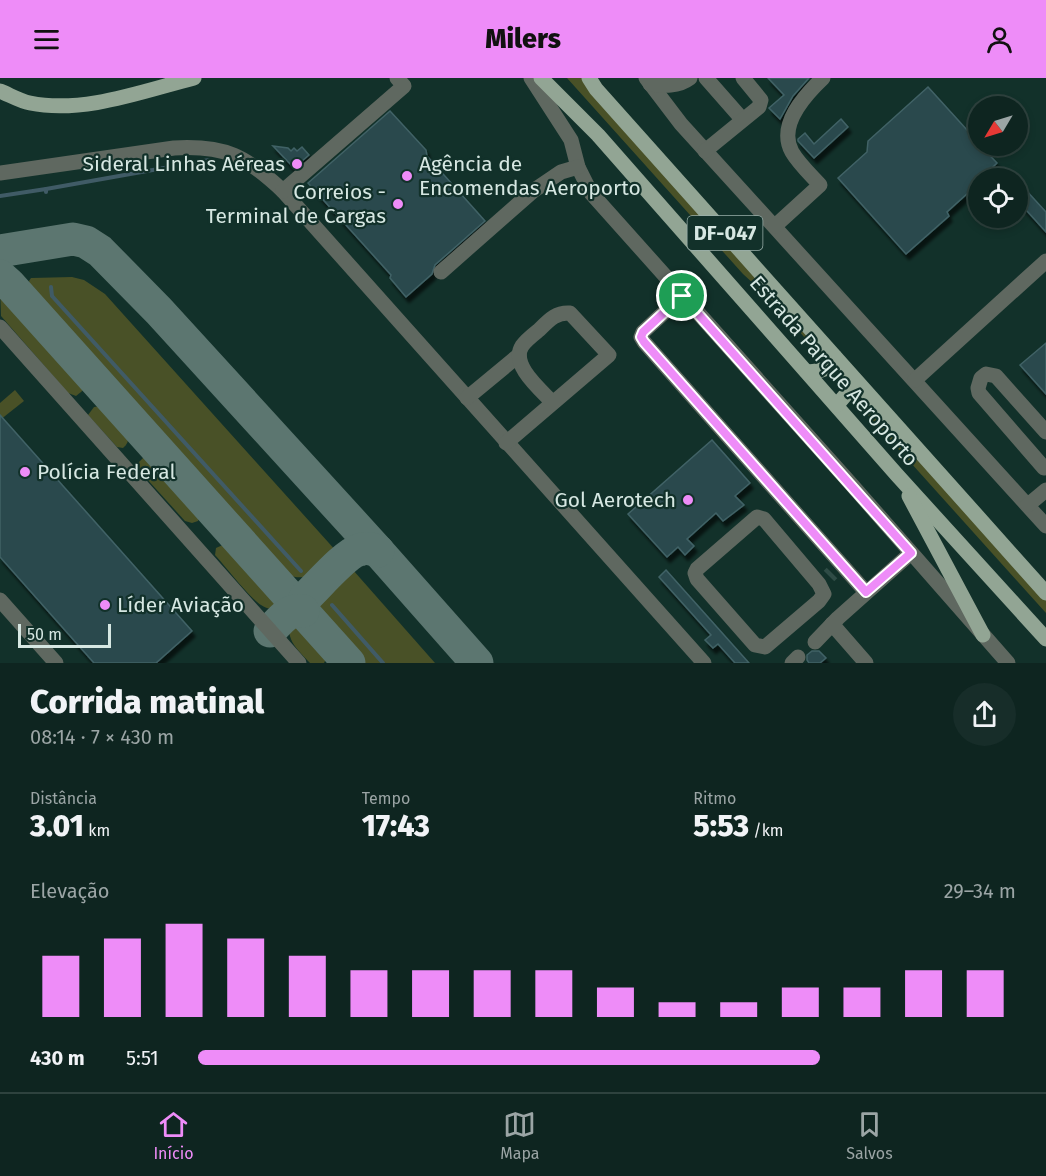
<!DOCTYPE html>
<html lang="pt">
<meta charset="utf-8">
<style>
:root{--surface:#0e2520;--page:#172d29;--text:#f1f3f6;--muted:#9ba5a5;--line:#2e423e;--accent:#ee8cf8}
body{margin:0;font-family:"Fira Sans",sans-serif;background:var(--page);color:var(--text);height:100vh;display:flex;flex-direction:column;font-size:22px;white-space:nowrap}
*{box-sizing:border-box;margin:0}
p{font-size:20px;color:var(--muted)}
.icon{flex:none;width:33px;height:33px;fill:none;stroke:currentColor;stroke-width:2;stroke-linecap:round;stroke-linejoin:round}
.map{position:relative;height:585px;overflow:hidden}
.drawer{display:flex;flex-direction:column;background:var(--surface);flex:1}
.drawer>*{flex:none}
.needle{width:39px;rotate:232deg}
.controls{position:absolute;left:968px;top:18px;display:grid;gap:12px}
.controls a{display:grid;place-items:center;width:60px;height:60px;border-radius:50%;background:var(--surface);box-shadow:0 3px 9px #0003,0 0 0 2px var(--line);font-size:30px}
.scale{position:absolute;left:18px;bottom:15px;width:93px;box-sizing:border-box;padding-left:6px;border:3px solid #d6e7e2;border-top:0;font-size:16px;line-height:21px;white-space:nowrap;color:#d6e7e2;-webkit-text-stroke:4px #12312a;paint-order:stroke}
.pin{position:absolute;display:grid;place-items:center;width:51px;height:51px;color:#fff;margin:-26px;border:3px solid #fff;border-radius:50%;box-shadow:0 2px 6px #0007}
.round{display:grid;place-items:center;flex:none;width:63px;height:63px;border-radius:32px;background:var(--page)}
.summary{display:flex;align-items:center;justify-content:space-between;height:102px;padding:0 30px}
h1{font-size:33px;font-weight:800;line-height:45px}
.metrics{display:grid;grid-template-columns:repeat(3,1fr);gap:9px;height:102px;padding:6px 30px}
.metrics div{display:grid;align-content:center}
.metrics b{font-size:30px;font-weight:800}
.metrics small{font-size:16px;font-weight:400}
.metrics p{font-size:16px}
.chart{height:168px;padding:12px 30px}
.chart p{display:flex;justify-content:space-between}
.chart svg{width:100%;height:108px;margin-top:6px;stroke:var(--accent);stroke-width:6}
ul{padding:0 30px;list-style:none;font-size:20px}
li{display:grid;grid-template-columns:96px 72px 1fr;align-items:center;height:45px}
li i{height:15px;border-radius:8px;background:var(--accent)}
header{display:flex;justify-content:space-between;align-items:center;height:78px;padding:0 30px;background:var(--accent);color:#111;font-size:27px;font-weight:800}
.menu{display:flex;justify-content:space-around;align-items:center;height:84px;border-top:2px solid var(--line);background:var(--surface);font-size:16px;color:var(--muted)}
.menu a{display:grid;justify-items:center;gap:3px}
.menu .selected{color:var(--accent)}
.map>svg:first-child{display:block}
</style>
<header><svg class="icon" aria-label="menu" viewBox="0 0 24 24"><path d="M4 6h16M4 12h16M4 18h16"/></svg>Milers<svg class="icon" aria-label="person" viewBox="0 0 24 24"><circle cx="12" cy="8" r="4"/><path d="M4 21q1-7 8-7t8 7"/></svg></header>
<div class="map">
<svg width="1046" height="585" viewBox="0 0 1046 585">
<defs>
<filter id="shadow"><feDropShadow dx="3" dy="5.5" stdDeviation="1.5" flood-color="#0009"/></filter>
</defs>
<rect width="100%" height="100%" fill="#12312a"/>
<g fill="#495127">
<polygon points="567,0 582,0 826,275 820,278 778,228 743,196"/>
<path d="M72 199 84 202 105 216 337 474C323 487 309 506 289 497L30 208 29 203 31 200Z"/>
<path d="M0 208 85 299C87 309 84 312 76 318L68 315 1 238Z"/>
<polygon points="15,312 24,323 0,342 0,325"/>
<polygon points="856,324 864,324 908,374 940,402 1046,519 1046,535"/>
<path d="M101 328C116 332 139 357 123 370L117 369 88 337 94 329Z"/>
<polygon points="145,378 153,380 159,385 198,429 200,437 198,443 192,445 185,443 137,390 137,386"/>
<path d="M225 466H230L280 523 282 526C276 532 268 532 261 527 248 518 227 490 215 477L216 470Z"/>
<polygon points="353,492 435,585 364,585 321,536 318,527 319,519 342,498"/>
<path d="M295 539 326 574V581L324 585H310C298 572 280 557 295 539Z"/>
</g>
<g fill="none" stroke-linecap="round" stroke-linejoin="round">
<g stroke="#405b66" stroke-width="4">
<polyline points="46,114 46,111 209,82"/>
<polyline points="0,118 46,111"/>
<polyline points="51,209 52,218 301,493"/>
<polyline points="332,527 383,585"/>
</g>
<g stroke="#5c7670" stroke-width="33">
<polyline points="0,173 73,161 86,164 100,173 159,233 378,473 477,585"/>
<polyline points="0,198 9,206 349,585"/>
<path d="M305 520C317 509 345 476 359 472 366 469 372 471 378 473"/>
<path d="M270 553C280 543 288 530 303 533"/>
</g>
</g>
<g fill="#2a4a4e" stroke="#416266" stroke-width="1.5" filter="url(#shadow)">
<polygon points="768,0 809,0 793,18 780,41 769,30 784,17"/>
<polygon points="928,9 978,64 978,68 981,68 997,85 992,90 994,92 984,100 978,100 978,106 947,134 949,138 906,176 838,100 867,74 868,63"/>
<polygon points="390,33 426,72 427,78 485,143 435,187 432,196 406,219 390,200 391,197 308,105"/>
<polygon points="841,41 848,49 814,80 798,63 798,61 805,55 814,66"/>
<polygon points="273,68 288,70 291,73 294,70 297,73 302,69 309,77 294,90"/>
<polygon points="1024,110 1046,134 1046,154 1017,122 1017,116"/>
<polygon points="1046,265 1046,316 1020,287"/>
<polygon points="0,337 192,553 156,585 94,585 0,479"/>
<polygon points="712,362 750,405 735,418 744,427 723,443 716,435 687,461 694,468 685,477 678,469 667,479 628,436"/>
<polygon points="666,492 749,585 735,585 718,566 713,570 705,562 711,557 659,499"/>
<polygon points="812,573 819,573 826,580 820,585 809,585 807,582 807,577"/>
</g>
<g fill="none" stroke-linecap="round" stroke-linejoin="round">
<polyline stroke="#2f4c46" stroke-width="15" stroke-dasharray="15 8" stroke-linecap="butt" points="829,498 832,495"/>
<g stroke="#5f6860" stroke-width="15">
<polyline points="531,0 571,62 578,89 591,115 851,406 1008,585"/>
<polyline points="646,0 681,46 1046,448"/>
<polyline points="706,0 742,41"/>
<path d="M650 6C664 8 678 9 690 0"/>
<polyline points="705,73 759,29 761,22 743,0"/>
<path d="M0 95 174 70C225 67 246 78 283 113L704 585"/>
<polyline points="283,113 404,8 397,0"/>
<path d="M775 148 820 107C811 97 799 86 792 74 777 47 805 17 823 0"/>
<polyline points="441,194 533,113 561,94 578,89"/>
<polyline points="682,218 643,254 641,259 644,264 866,514"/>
<polyline points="0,249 299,585"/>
<polyline points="915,302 1046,183"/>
<polyline points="467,320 519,277"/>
<path d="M506 365 609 277 570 235C556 234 549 242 539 252 534 256 526 262 522 268 510 287 541 312 553 325"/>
<polyline points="1044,390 979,315 978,310 981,300 986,296 996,298 1046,354"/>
<polyline points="1028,427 1046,412"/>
<polygon points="757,439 764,441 819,506 824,516 819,523 765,569 755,567 697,501 695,495 697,491"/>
<polyline points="0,522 56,585"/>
<polyline points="832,546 866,585"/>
<polyline points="815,564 838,540 911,475"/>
<polyline points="792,585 798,579"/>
</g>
<g stroke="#92a594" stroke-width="15">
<polyline points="541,0 598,57 897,397 1046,561"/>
<polyline points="589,0 596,11 1046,515"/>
<path d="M0 13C10 17 20 23 30 25 83 36 143 13 194 0"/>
<path d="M808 294C820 293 830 292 835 279"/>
<polyline points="837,327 848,314 861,310"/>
<polyline points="909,418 983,557"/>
</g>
</g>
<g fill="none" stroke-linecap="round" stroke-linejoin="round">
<g stroke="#fff" stroke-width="12">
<polygon id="route" points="682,218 911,475 866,514 644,264 641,259 643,254"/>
</g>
<use href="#route" stroke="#ee8cf8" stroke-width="8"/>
</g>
<g fill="#ee8cf8" stroke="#12312a" stroke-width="2">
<circle cx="297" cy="86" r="6"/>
<circle cx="407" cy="98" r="6"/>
<circle cx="398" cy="126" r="6"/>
<circle cx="25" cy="394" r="6"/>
<circle cx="688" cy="422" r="6"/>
<circle cx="105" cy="527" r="6"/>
</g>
<g text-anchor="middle" stroke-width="4.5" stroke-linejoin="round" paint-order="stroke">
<rect fill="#12312a" stroke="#9bb0ab" stroke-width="1.5" x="687.5" y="138" width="75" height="34" rx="4.5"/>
<g font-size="20" font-weight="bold" fill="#d6e7e2">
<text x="725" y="162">DF-047</text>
</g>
<g font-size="21" fill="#d6e7e2" stroke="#12312a" text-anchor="end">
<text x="285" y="93">Sideral Linhas Aéreas</text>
<text x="419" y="93" text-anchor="start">Agência de<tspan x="419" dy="24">Encomendas Aeroporto</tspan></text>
<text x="386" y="121">Correios -<tspan x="386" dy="24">Terminal de Cargas</tspan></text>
<text x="37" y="401" text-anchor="start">Polícia Federal</text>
<text x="676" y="429">Gol Aerotech</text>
<text x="117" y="534" text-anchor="start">Líder Aviação</text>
</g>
<g font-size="21" fill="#d6e7e2" stroke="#12312a">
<text transform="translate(834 293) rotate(49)" y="7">Estrada Parque Aeroporto</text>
</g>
</g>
</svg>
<div class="controls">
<a><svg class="needle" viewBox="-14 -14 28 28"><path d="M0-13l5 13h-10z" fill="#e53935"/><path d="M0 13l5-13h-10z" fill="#9ba5a5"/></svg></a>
<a><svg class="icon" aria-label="locate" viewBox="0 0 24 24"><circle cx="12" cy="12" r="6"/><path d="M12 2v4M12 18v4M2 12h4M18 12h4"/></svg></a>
</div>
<div class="scale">50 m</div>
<div class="pin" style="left:682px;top:218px;background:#1e9e55"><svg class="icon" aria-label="arrive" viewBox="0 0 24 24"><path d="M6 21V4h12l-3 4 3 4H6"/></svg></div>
</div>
<section class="drawer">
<div class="summary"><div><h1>Corrida matinal</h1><p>08:14 · 7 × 430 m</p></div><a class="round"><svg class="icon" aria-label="share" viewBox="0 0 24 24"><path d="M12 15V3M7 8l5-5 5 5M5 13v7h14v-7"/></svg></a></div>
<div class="metrics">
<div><p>Distância</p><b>3.01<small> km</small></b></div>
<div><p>Tempo</p><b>17:43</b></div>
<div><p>Ritmo</p><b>5:53<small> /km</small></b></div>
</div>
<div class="chart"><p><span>Elevação</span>29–34 m</p>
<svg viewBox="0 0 160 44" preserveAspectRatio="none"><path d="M5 44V19M15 44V12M25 44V6M35 44V12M45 44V19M55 44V25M65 44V25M75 44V25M85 44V25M95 44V32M105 44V38M115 44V38M125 44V32M135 44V32M145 44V25M155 44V25"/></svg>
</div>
<ul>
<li><b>430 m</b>5:51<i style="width:76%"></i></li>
</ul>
</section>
<nav class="menu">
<a class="selected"><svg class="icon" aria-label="home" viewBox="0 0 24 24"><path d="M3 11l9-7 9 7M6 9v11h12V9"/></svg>Início</a>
<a><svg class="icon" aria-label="map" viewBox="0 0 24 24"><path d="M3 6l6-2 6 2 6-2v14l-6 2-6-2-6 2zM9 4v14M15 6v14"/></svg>Mapa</a>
<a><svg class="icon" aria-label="saved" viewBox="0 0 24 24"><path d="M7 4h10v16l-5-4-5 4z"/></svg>Salvos</a>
</nav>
